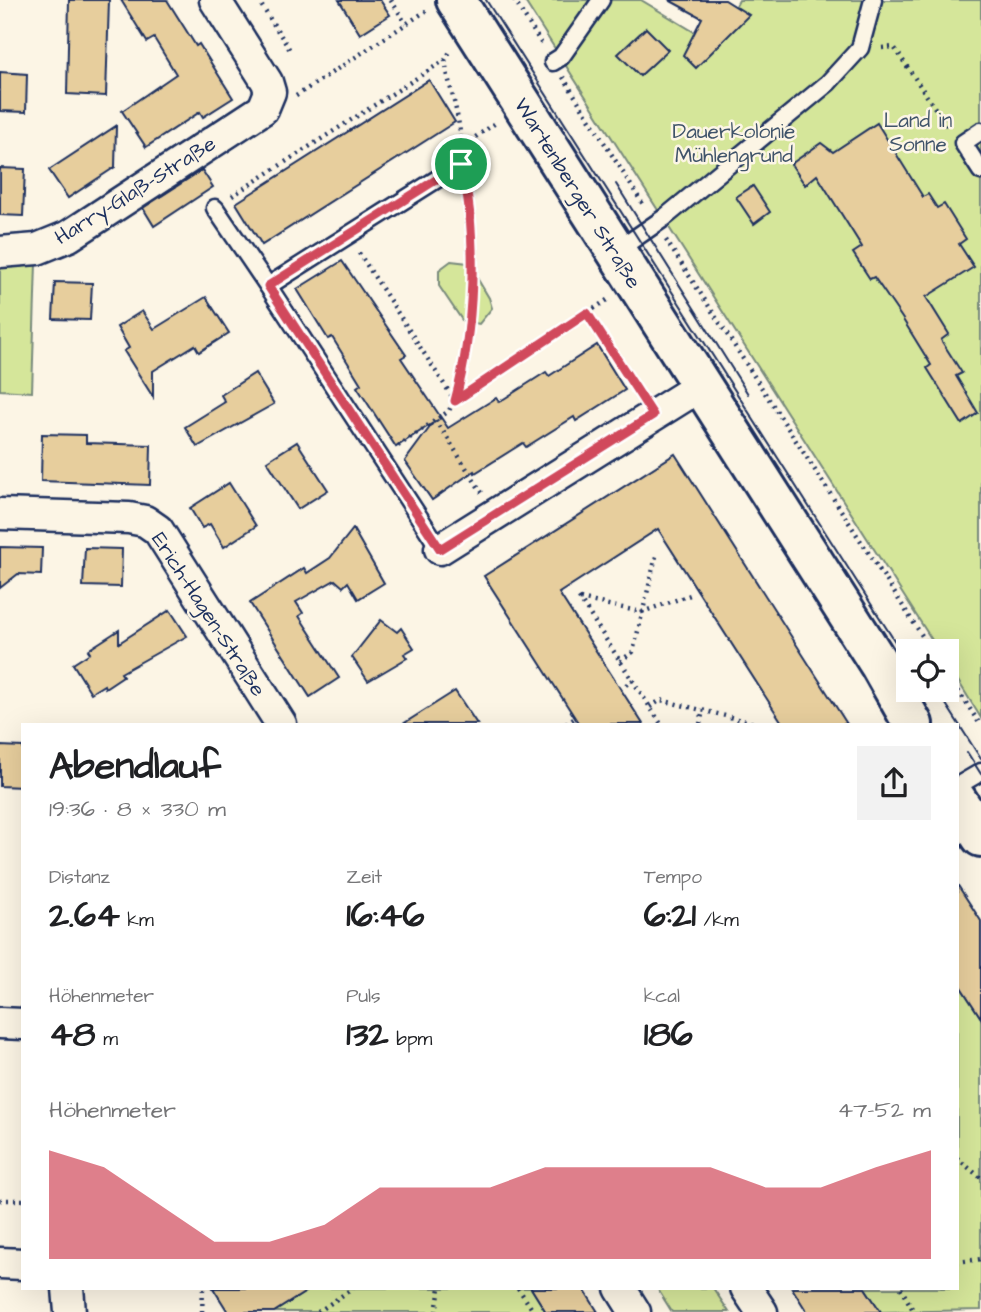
<!DOCTYPE html>
<html lang="de">
<meta charset="utf-8">
<style>
:root{--surface:#fff;--page:#f2f2f2;--text:#202124;--muted:#757577;--accent:#d1495b}
body{margin:0;font-family:"Architects Daughter",sans-serif;background:var(--page);color:var(--text);height:100vh;display:flex;flex-direction:column;font-size:26px;white-space:nowrap}
*{box-sizing:border-box;margin:0}
p{font-size:23px;color:var(--muted)}
.icon{flex:none;width:38px;height:38px;fill:none;stroke:currentColor;stroke-width:2;stroke-linecap:round;stroke-linejoin:round}
.map{position:relative;flex:1;overflow:hidden}
.sheet{position:absolute;left:21px;top:723px;width:938px;height:567px;display:flex;flex-direction:column;background:var(--surface);border-radius:0px;box-shadow:0 7px 28px #0002}
.sheet>*{flex:none}
.controls{position:absolute;left:896px;top:639px;display:grid;gap:14px}
.controls a{display:grid;place-items:center;width:63px;height:63px;border-radius:0px;background:var(--surface);box-shadow:0 7px 28px #0002;font-size:35px}
.pin{position:absolute;display:grid;place-items:center;width:60px;height:60px;color:#fff;margin:-30px;border:4px solid #fff;border-radius:50%;box-shadow:0 2px 7px #0007}
.round{display:grid;place-items:center;flex:none;width:74px;height:74px;border-radius:0px;background:var(--page)}
.overview{display:flex;align-items:center;justify-content:space-between;height:119px;padding:0 28px}
h1{font-size:38px;font-weight:700;line-height:52px}
.figures{display:grid;grid-template-columns:repeat(3,1fr);gap:10px;height:119px;padding:7px 28px}
.figures div{display:grid;align-content:center}
.figures b{font-size:35px;font-weight:700}
.figures small{font-size:19px;font-weight:400}
.figures p{font-size:19px}
.chart{height:196px;padding:14px 28px}
.chart p{display:flex;justify-content:space-between}
.chart svg{width:100%;height:126px;margin-top:7px;fill:var(--accent);opacity:.7}
.map>svg:first-child{display:block}
</style>
<div class="map">
<svg width="981" height="1312" viewBox="0 0 981 1312">
<rect width="100%" height="100%" fill="#fcf5e5"/>
<filter id="ink" filterUnits="userSpaceOnUse"><feTurbulence type="fractalNoise" baseFrequency=".0143" numOctaves="2"/><feDisplacementMap in="SourceGraphic" scale="14" xChannelSelector="R" yChannelSelector="G"/><feConvolveMatrix kernelMatrix="1 2 1 2 8 2 1 2 1" color-interpolation-filters="sRGB"/></filter>
<g filter="url(#ink)">
<g fill="#d5e69a" stroke="#788a7c" stroke-width="2">
<polygon points="524,0 641,0 716,45 739,0 981,0 981,718 947,663 947,651 939,651"/>
<polygon points="451,261 468,263 489,298 492,308 479,324 462,320 439,286 439,270"/>
<polygon points="36,263 32,392 0,390 0,266"/>
<polygon points="957,981 981,1018 981,1310 881,1312 865,1288 957,1288"/>
<polygon points="312,1288 531,1288 546,1312 274,1312"/>
<polygon points="657,1288 713,1288 729,1312 672,1312"/>
</g>
<g fill="#e7ce9d" stroke="#1b2f5e" stroke-width="2">
<polygon points="69,0 109,0 106,96 67,94"/>
<polygon points="121,0 167,0 196,46 199,44 233,98 203,117 200,112 146,147 122,111 176,74 154,38 147,42"/>
<polygon points="339,0 380,0 390,15 360,34"/>
<polygon points="669,0 725,0 749,15 696,68 683,55 702,18"/>
<polygon points="646,28 668,50 640,76 618,54"/>
<polygon points="0,72 27,74 26,112 0,111"/>
<polygon points="429,80 455,122 262,245 236,203"/>
<polygon points="877,123 923,197 928,194 937,208 944,204 966,239 959,244 974,267 926,297 949,334 941,340 962,373 956,376 978,413 962,424 927,368 931,365 902,318 874,277 870,279 853,253 862,247 817,175 805,185 791,164 821,143 833,152"/>
<polygon points="116,126 115,167 68,198 49,170"/>
<polygon points="0,168 25,169 23,216 0,215"/>
<polygon points="202,170 213,187 154,226 143,208"/>
<polygon points="753,186 770,212 754,224 736,197"/>
<polygon points="342,261 406,355 401,358 448,428 496,398 499,402 546,372 549,376 597,345 625,390 576,421 574,417 526,447 523,443 475,473 474,471 432,500 405,461 433,423 396,447 357,387 361,384 332,337 328,339 297,289"/>
<polygon points="55,282 92,283 90,320 53,319"/>
<polygon points="206,297 229,333 199,352 195,345 153,371 153,397 124,351 129,348 117,327 142,311 154,329"/>
<polygon points="255,373 274,404 197,447 185,427 225,402 221,395"/>
<polygon points="42,434 86,435 86,443 151,445 150,485 41,481"/>
<polygon points="297,442 328,490 298,509 267,461"/>
<polygon points="675,454 847,724 783,724 658,529 559,593 643,724 579,724 484,576"/>
<polygon points="229,483 256,526 224,547 210,524 202,528 190,508"/>
<polygon points="353,529 384,583 358,599 348,582 343,587 335,580 296,602 303,613 299,616 339,678 310,697 250,603 304,568 307,573 330,558"/>
<polygon points="0,547 42,548 41,575 18,574 0,588"/>
<polygon points="85,548 122,549 121,587 83,586"/>
<polygon points="170,610 187,636 121,673 123,676 105,688 104,685 91,693 73,664 90,653 88,650 119,630 119,643"/>
<polygon points="381,620 397,632 401,628 414,648 404,654 407,658 368,681 352,657"/>
<polygon points="455,691 477,724 403,724"/>
<polygon points="0,746 23,747 23,787 0,786"/>
<polygon points="957,884 981,921 981,1018 957,981"/>
<polygon points="213,1288 312,1288 274,1312 228,1312"/>
<polygon points="531,1288 583,1288 598,1312 546,1312"/>
<polygon points="792,1288 865,1288 881,1312 807,1312"/>
</g>
<g fill="none" stroke-linecap="round" stroke-linejoin="round">
<g stroke="#1b2f5e" stroke-width="21">
<g id="lane">
<polyline points="553,62 561,57 601,0"/>
<polyline points="981,131 963,143 981,171"/>
<polyline points="215,208 268,286"/>
<polyline points="615,252 664,218 828,83 860,48 873,0"/>
<polyline points="440,549 268,286 461,164"/>
<polyline points="957,786 981,772"/>
</g>
</g>
<g stroke="#1b2f5e" stroke-width="35">
<g id="street">
<polyline points="0,252 37,249 69,236 263,109 270,92 267,82 215,0"/>
<polyline points="0,514 129,518 145,521 158,530 281,724"/>
<polyline points="440,549 702,385"/>
<polyline points="0,1023 23,1024"/>
<polyline points="0,1263 23,1264"/>
<polyline points="68,1288 70,1312"/>
<polyline points="620,1288 635,1312"/>
<polyline points="746,1288 762,1312"/>
</g>
</g>
<g stroke="#1b2f5e" stroke-width="44">
<g id="secondary">
<polyline points="456,0 879,664 913,724"/>
<polyline points="957,800 981,837"/>
</g>
</g>
<g stroke="#1b2f5e" stroke-width="4.5" stroke-dasharray="2 5" stroke-linecap="butt">
<polyline points="258,0 290,50"/>
<polyline points="391,0 406,24"/>
<polyline points="514,0 543,46"/>
<polyline points="882,48 894,47 949,129"/>
<path d="M445 60C449 88 460 116 461 144"/>
<polyline points="563,77 644,206"/>
<polyline points="296,96 426,11"/>
<polyline points="464,145 497,122"/>
<polyline points="232,196 445,60 451,50"/>
<polyline points="666,240 932,651"/>
<polyline points="359,253 455,401 610,298"/>
<polyline points="587,313 640,394"/>
<polyline points="436,420 482,493"/>
<polyline points="398,446 449,411 459,386 471,292 465,184"/>
<polyline points="579,598 661,724"/>
<polyline points="580,599 642,612 690,595"/>
<polyline points="620,661 633,652 657,552"/>
<polyline points="947,673 981,726"/>
<polyline points="620,689 633,680"/>
<polyline points="650,707 661,700 758,724"/>
<polyline points="566,724 575,718"/>
<polyline points="700,724 703,710"/>
<polyline points="957,1158 981,1178"/>
<polyline points="0,1200 23,1200"/>
<polyline points="957,1262 981,1259"/>
<polyline points="518,1288 534,1312"/>
<polyline points="901,1288 914,1312"/>
<polyline points="202,1312 203,1288"/>
<polyline points="318,1312 353,1288"/>
<polyline points="436,1312 440,1288"/>
</g>
<use href="#lane" stroke="#fcf5e5" stroke-width="16"/>
<use href="#street" stroke="#fcf5e5" stroke-width="30"/>
<use href="#secondary" stroke="#fcf5e5" stroke-width="38"/>
<g stroke="#1b2f5e" stroke-width="2">
<polyline points="486,0 908,662"/>
<polyline points="616,184 748,394"/>
<polyline points="937,690 981,759"/>
<polyline points="967,752 981,774"/>
</g>
</g>
</g>
<g fill="none" stroke-linecap="round" stroke-linejoin="round" filter="url(#ink)">
<g stroke="#fff" stroke-width="14">
<path id="route" d="M461 164C479 235 474 331 455 401L587 313 653 415 440 549 268 286Z"/>
</g>
<use href="#route" stroke="#d1495b" stroke-width="9"/>
</g>
<g text-anchor="middle" stroke-width="5" stroke-linejoin="round" paint-order="stroke">
<g font-size="21" fill="#40546a" stroke="#fcf5e5">
<text x="918" y="127">Land in<tspan x="918" dy="24">Sonne</tspan></text>
<text x="734" y="138">Dauerkolonie<tspan x="734" dy="24">Mühlengrund</tspan></text>
</g>
<g font-size="21" fill="#1b2f5e" stroke="#fcf5e5">
<text transform="translate(135 190) rotate(-32)" y="7">Harry-Glaß-Straße</text>
<text transform="translate(578 193) rotate(58)" y="7">Wartenberger Straße</text>
<text transform="translate(209 614) rotate(57)" y="7">Erich-Hagen-Straße</text>
</g>
</g>
</svg>
<div class="controls">
<a><svg class="icon" aria-label="locate" viewBox="0 0 24 24"><circle cx="12" cy="12" r="6"/><path d="M12 2v4M12 18v4M2 12h4M18 12h4"/></svg></a>
</div>
<div class="pin" style="left:461px;top:164px;background:#1e9e55"><svg class="icon" aria-label="arrive" viewBox="0 0 24 24"><path d="M6 21V4h12l-3 4 3 4H6"/></svg></div>
<section class="sheet">
<div class="overview"><div><h1>Abendlauf</h1><p>19:36 · 8 × 330 m</p></div><a class="round"><svg class="icon" aria-label="share" viewBox="0 0 24 24"><path d="M12 15V3M7 8l5-5 5 5M5 13v7h14v-7"/></svg></a></div>
<div class="figures">
<div><p>Distanz</p><b>2.64<small> km</small></b></div>
<div><p>Zeit</p><b>16:46</b></div>
<div><p>Tempo</p><b>6:21<small> /km</small></b></div>
</div>
<div class="figures">
<div><p>Höhenmeter</p><b>48<small> m</small></b></div>
<div><p>Puls</p><b>132<small> bpm</small></b></div>
<div><p>kcal</p><b>186</b></div>
</div>
<div class="chart"><p><span>Höhenmeter</span>47–52 m</p>
<svg viewBox="0 0 160 44" preserveAspectRatio="none"><path d="M0 44V6L10 12L20 25L30 38L40 38L50 32L60 19L70 19L80 19L90 12L100 12L110 12L120 12L130 19L140 19L150 12L160 6V44z"/></svg>
</div>
</section>
</div>
